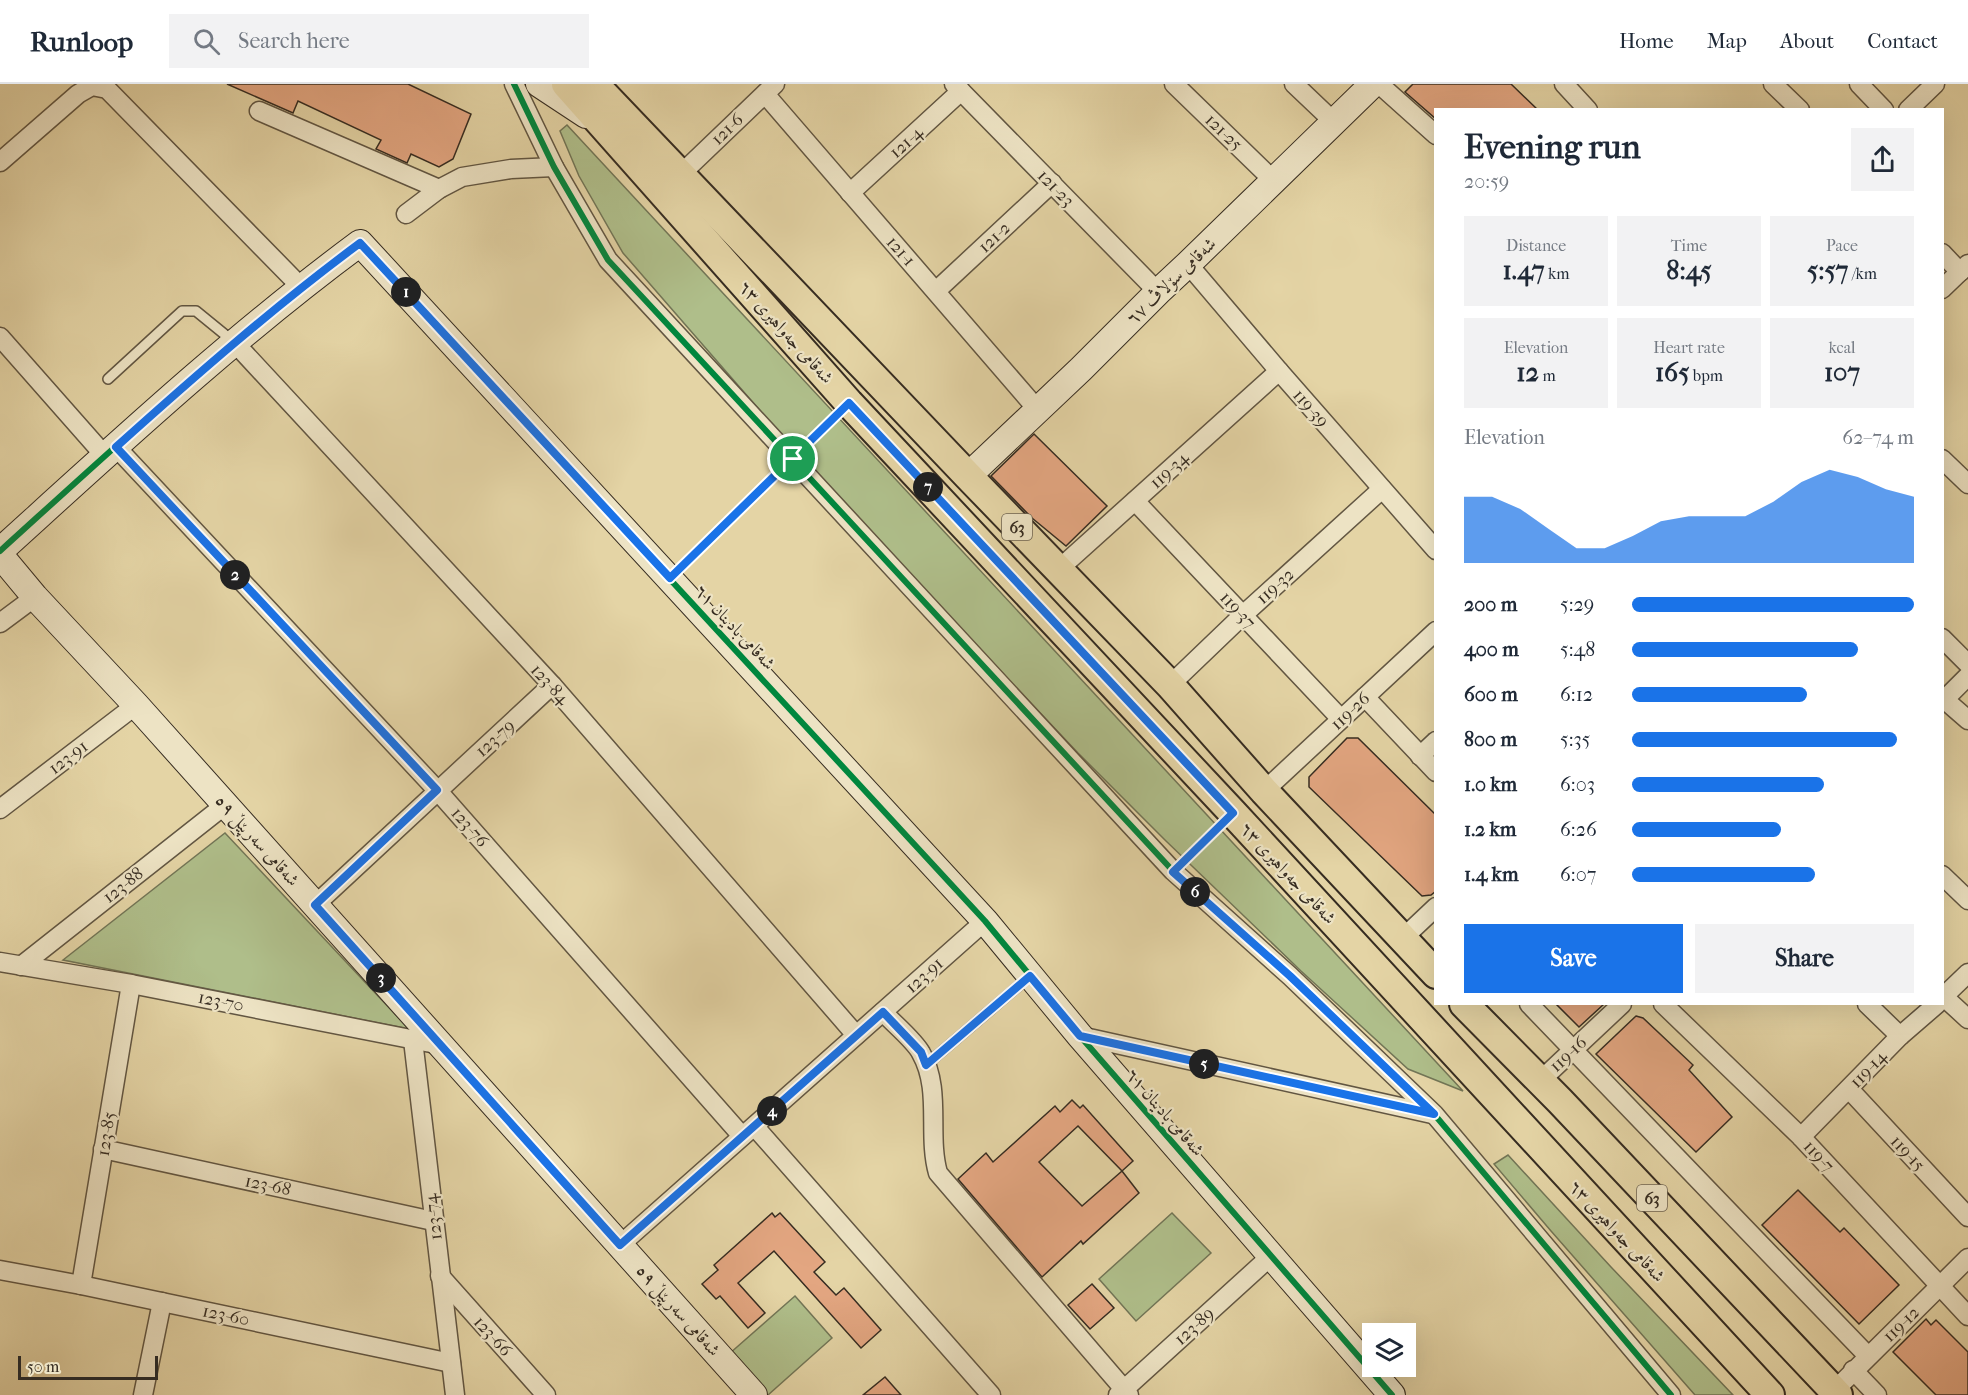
<!DOCTYPE html>
<meta charset="utf-8">
<style>
:root{--surface:#fff;--page:#f2f2f3;--text:#1f2937;--muted:#747a83;--line:#e0e1e3;--accent:#1a73e8}
body{margin:0;font-family:"IM FELL French Canon",Amiri,serif;background:var(--page);color:var(--text);height:100vh;display:flex;flex-direction:column;font-size:22px;white-space:nowrap}
*{box-sizing:border-box;margin:0}
p{font-size:20px;color:var(--muted)}
.icon{flex:none;width:33px;height:33px;fill:none;stroke:currentColor;stroke-width:2;stroke-linecap:round;stroke-linejoin:round}
.map{position:relative;flex:1;overflow:hidden}
.drawer{position:absolute;left:1434px;top:24px;width:510px;height:897px;display:flex;flex-direction:column;background:var(--surface);border-radius:0px;box-shadow:0 6px 24px #0002}
.drawer>*{flex:none}
.buttons{position:absolute;left:1362px;top:1239px;display:grid;gap:12px}
.buttons a{display:grid;place-items:center;width:54px;height:54px;border-radius:0px;background:var(--surface);box-shadow:0 6px 24px #0002;font-size:30px}
.scale{position:absolute;left:18px;bottom:15px;width:140px;box-sizing:border-box;padding-left:6px;border:3px solid #362c21;border-top:0;font-size:16px;line-height:21px;white-space:nowrap;color:#362c21;-webkit-text-stroke:4px #ede3c4;paint-order:stroke}
.pin{position:absolute;display:grid;place-items:center;width:51px;height:51px;color:#fff;margin:-26px;border:3px solid #fff;border-radius:50%;box-shadow:0 2px 6px #0007}
.km{position:absolute;width:30px;height:30px;margin:-15px;border-radius:50%;background:#222;color:#fff;font-size:16px;line-height:30px;text-align:center}
.round{display:grid;place-items:center;flex:none;width:63px;height:63px;border-radius:0px;background:var(--page)}
.overview{display:flex;align-items:center;justify-content:space-between;height:102px;padding:0 30px}
h1{font-size:33px;font-weight:700;line-height:45px}
.metrics{display:grid;grid-template-columns:repeat(3,1fr);gap:9px;height:102px;padding:6px 30px}
.metrics div{display:grid;align-content:center;border-radius:0px;background:var(--page);text-align:center}
.metrics b{font-size:26px;font-weight:700}
.metrics small{font-size:16px;font-weight:400}
.metrics p{font-size:16px}
.chart{height:168px;padding:12px 30px}
.chart p{display:flex;justify-content:space-between}
.chart svg{width:100%;height:108px;margin-top:6px;fill:var(--accent);opacity:.7}
.primary-button{display:flex;gap:12px;margin-top:auto;padding:12px 30px}
.primary-button a{flex:1;height:69px;border-radius:0px;background:var(--accent);color:#fff;font-size:24px;font-weight:700;line-height:69px;text-align:center}
.primary-button a+a{background:var(--page);color:var(--text)}
ul{padding:0 30px;list-style:none;font-size:20px}
li{display:grid;grid-template-columns:96px 72px 1fr;align-items:center;height:45px}
li i{height:15px;border-radius:8px;background:var(--accent)}
header{display:flex;align-items:center;gap:36px;box-sizing:border-box;height:84px;padding:0 30px;background:var(--surface);border-bottom:2px solid var(--line)}
header strong{font-size:28px}
nav{display:flex;gap:33px;margin-inline-start:auto;font-size:21px}
.search{width:420px;height:54px;background:var(--page);display:flex;align-items:center;gap:15px;box-sizing:border-box;padding:0 21px;border-radius:0px;color:var(--muted);font-size:22px}
.map>svg:first-child{display:block}
</style>
<header>
<strong>Runloop</strong>
<div class="search"><svg class="icon" aria-label="search" viewBox="0 0 24 24"><circle cx="10" cy="10" r="6"/><path d="M15 15l6 6"/></svg>Search here</div>
<nav><a>Home</a><a>Map</a><a>About</a><a>Contact</a></nav>
</header>
<div class="map">
<svg width="1968" height="1311" viewBox="0 0 1968 1311">
<rect width="100%" height="100%" fill="#e4d4a5"/>
<filter id="stains"><feTurbulence type="fractalNoise" baseFrequency=".00333" numOctaves="4"/><feColorMatrix values="0 0 0 0 .2 0 0 0 0 .09 0 0 0 0 .02 0 0 0 .5 -.17"/></filter>
<radialGradient id="worn" r=".72"><stop offset=".6" stop-color="#630" stop-opacity="0"/><stop offset="1" stop-color="#630" stop-opacity=".3"/></radialGradient>
<g fill="#afbe8a" stroke="#727556" stroke-width="1.5">
<polygon points="567,41 1463,1007 1408,985 1301,887 1166,757 1078,669 822,398 623,169 579,92 560,47"/>
<polygon points="225,749 409,945 63,876"/>
<polygon points="1508,1071 1611,1183 1733,1311 1695,1311 1551,1147 1494,1080"/>
<polygon points="1172,1129 1211,1169 1136,1237 1099,1195"/>
<polygon points="795,1212 832,1254 768,1311 765,1311 729,1270"/>
</g>
<g fill="#e3a681" stroke="#362c21" stroke-width="1.5" fill-rule="evenodd">
<polygon points="227,0 408,0 471,30 453,75 439,83 411,70 407,79 376,65 381,56 298,17 293,29"/>
<polygon points="1413,0 1511,0 1538,26 1436,26 1436,35 1405,8"/>
<polygon points="1034,350 1107,422 1066,462 1032,434 991,392"/>
<polygon points="1347,654 1358,654 1436,731 1436,807 1431,811 1422,812 1309,703 1309,693"/>
<polygon points="1556,920 1604,920 1579,943"/>
<polygon points="1636,932 1643,934 1693,981 1689,986 1732,1033 1696,1068 1596,970"/>
<path d="M1072 1016 1080 1024 1083 1021 1133 1077 1122 1087 1139 1109 1083 1160 1081 1157 1042 1193 958 1095 986 1069 993 1078 1055 1022 1060 1028ZM1078 1042 1122 1087 1082 1122 1039 1078Z"/>
<polygon points="1798,1106 1840,1148 1844,1144 1899,1201 1859,1240 1762,1141"/>
<polygon points="772,1129 775,1133 780,1129 825,1178 814,1188 836,1211 844,1204 881,1246 861,1264 774,1167 738,1199 765,1229 748,1244 720,1212 716,1215 702,1200 718,1186 714,1181"/>
<polygon points="1092,1200 1114,1224 1090,1245 1068,1221"/>
<polygon points="1926,1235 1931,1241 1936,1236 1968,1268 1968,1311 1936,1311 1893,1268"/>
<polygon points="885,1293 901,1311 863,1311"/>
</g>
<g fill="none" stroke-linecap="round" stroke-linejoin="round">
<g stroke="#625642" stroke-width="12">
<g id="lane">
<polyline points="108,295 182,227 196,227 234,258"/>
<polyline points="926,981 1029,893"/>
</g>
</g>
<g stroke="#625642" stroke-width="21">
<g id="street">
<polyline points="514,0 554,83 608,176 1173,787 1290,892 1434,1030 1671,1311"/>
<polyline points="954,0 1158,208"/>
<polyline points="1174,0 1274,97"/>
<polyline points="1294,0 1334,38"/>
<polyline points="1379,0 1436,51"/>
<polyline points="1564,0 1588,26"/>
<polyline points="1773,0 1800,26"/>
<polyline points="1859,0 1884,26"/>
<polyline points="765,10 1037,325"/>
<polyline points="1908,26 1935,0"/>
<polyline points="259,27 439,105"/>
<polyline points="0,78 78,10 92,2 107,5 301,203"/>
<polyline points="680,91 775,0"/>
<polyline points="850,109 961,7"/>
<polyline points="406,130 439,105 462,93 511,85 554,83"/>
<polyline points="1942,169 1960,188"/>
<polyline points="1188,180 1279,287 1436,466"/>
<polyline points="1942,205 1968,180"/>
<polyline points="936,207 1052,99"/>
<polyline points="0,253 105,372"/>
<polyline points="234,258 552,601 856,951"/>
<polyline points="116,363 437,706 742,1052"/>
<polyline points="1942,375 1968,400"/>
<polyline points="1135,417 1341,635"/>
<polyline points="1059,485 1279,287"/>
<polyline points="0,539 35,513"/>
<polyline points="1942,554 1968,580"/>
<polyline points="1170,601 1243,531 1382,405"/>
<polyline points="1365,613 1436,688"/>
<polyline points="1945,616 1968,636"/>
<polyline points="1942,618 1968,592"/>
<polyline points="1420,672 1436,657"/>
<polyline points="1264,707 1436,547"/>
<polyline points="0,725 136,621"/>
<polyline points="1942,791 1968,816"/>
<polyline points="315,821 552,601"/>
<polyline points="1401,856 1436,823"/>
<polyline points="0,878 131,900 441,961"/>
<polyline points="21,882 225,721"/>
<polyline points="1944,913 1968,935"/>
<polyline points="1942,914 1968,889"/>
<polyline points="1529,920 1868,1272"/>
<polyline points="1663,920 1801,1053 1968,1232"/>
<polyline points="1867,920 1900,952"/>
<path d="M883 928C893 939 915 957 921 969 942 1006 927 1050 938 1089L1129 1311"/>
<polyline points="1080,952 1432,1030"/>
<polyline points="413,956 455,1311"/>
<polyline points="1540,997 1622,920"/>
<polyline points="1849,1005 1968,1133"/>
<polyline points="755,1043 991,1311"/>
<polyline points="1801,1053 1900,952 1937,920"/>
<polyline points="103,1065 433,1137"/>
<polyline points="620,1161 985,837"/>
<polyline points="0,1186 81,1201 451,1279"/>
<polyline points="440,1192 546,1311"/>
<polyline points="81,1201 131,900"/>
<polyline points="1853,1286 1877,1311"/>
<polyline points="1834,1307 1968,1174"/>
<polyline points="143,1311 162,1218"/>
<polyline points="1118,1311 1271,1172"/>
</g>
</g>
<g stroke="#362c21" stroke-width="28">
<g id="secondary">
<polyline points="539,0 586,31"/>
<polyline points="968,392 1081,285 1158,208 1188,180 1373,0"/>
<path d="M0 467C117 361 233 253 360 159L985 837 1080 952 1392 1311"/>
<polyline points="0,471 35,513 136,621 754,1311"/>
</g>
</g>
<g stroke="#362c21" stroke-width="32">
<g id="primary">
<polyline points="566,0 849,319 1233,729 1770,1311"/>
<polyline points="594,0 968,392 1170,601 1264,707 1436,890"/>
<polyline points="1464,920 1560,1017 1838,1311"/>
</g>
</g>
<g stroke="#362c21" stroke-width="3" stroke-dasharray="4.5 3" stroke-linecap="butt">
<polyline points="804,363 833,334"/>
<polyline points="684,481 780,387"/>
<polyline points="1185,776 1217,745"/>
</g>
<use href="#lane" stroke="#ede3c4" stroke-width="9"/>
<use href="#street" stroke="#ede3c4" stroke-width="18"/>
<use href="#secondary" stroke="#ede3c4" stroke-width="26"/>
<use href="#primary" stroke="#e4d4a5" stroke-width="28"/>
<g stroke="#ede3c4" stroke-width="10">
<g id="cycleway">
<polyline points="514,0 554,83 608,176 1173,787 1290,892 1434,1030 1671,1311"/>
<path d="M0 467C117 361 233 253 360 159L985 837 1080 952 1392 1311"/>
</g>
</g>
<use href="#cycleway" stroke="#00873e" stroke-width="6"/>
</g>
<g fill="none" stroke-linecap="round" stroke-linejoin="round">
<g stroke="#fff" stroke-width="12">
<path id="route" d="M360 159 670 494 849 319 1233 729 1173 788 1290 892 1434 1030 1080 952 1030 892 926 981 921 968 883 928 620 1161 315 821 437 706 116 363C195 292 275 222 360 159Z"/>
</g>
<use href="#route" stroke="#1a73e8" stroke-width="8"/>
</g>
<g text-anchor="middle" stroke-width="4.5" stroke-linejoin="round" paint-order="stroke">
<g fill="#ede3c4" stroke="#6d6352" stroke-width="1.5">
<rect x="1002" y="430" width="30" height="26" rx="4.5"/>
<rect x="1637" y="1101" width="30" height="26" rx="4.5"/>
</g>
<g font-size="16" font-weight="bold" fill="#362c21">
<text x="1017" y="449">63</text>
<text x="1652" y="1120">63</text>
</g>
<g font-size="18" fill="#362c21" stroke="#ede3c4">
<text transform="translate(727 45) rotate(-44)" y="6">121-6</text>
<text transform="translate(1224 48) rotate(44)" y="6">121-25</text>
<text transform="translate(906 58) rotate(-42)" y="6">121-4</text>
<text transform="translate(1056 104) rotate(46)" y="6">121-23</text>
<text transform="translate(994 153) rotate(-43)" y="6">121-2</text>
<text transform="translate(901 167) rotate(49)" y="6">121-1</text>
<text transform="translate(1171 197) rotate(-44)" y="6">شەقامی سۆلاڤ ٦٧</text>
<text transform="translate(786 248) rotate(48)" y="6">شەقامی جەواهیری ٦٣</text>
<text transform="translate(1311 324) rotate(49)" y="6">119-39</text>
<text transform="translate(1169 386) rotate(-42)" y="6">119-34</text>
<text transform="translate(1275 502) rotate(-42)" y="6">119-32</text>
<text transform="translate(1238 526) rotate(47)" y="6">119-37</text>
<text transform="translate(735 543) rotate(47)" y="6">شەقامی بادینان ٦١</text>
<text transform="translate(550 600) rotate(48)" y="6">123-84</text>
<text transform="translate(1350 627) rotate(-43)" y="6">119-26</text>
<text transform="translate(495 654) rotate(-42)" y="6">123-79</text>
<text transform="translate(68 673) rotate(-37)" y="6">123-91</text>
<text transform="translate(470 743) rotate(49)" y="6">123-76</text>
<text transform="translate(257 756) rotate(48)" y="6">شەقامی سەرپێڵ ٥٩</text>
<text transform="translate(1288 789) rotate(47)" y="6">شەقامی جەواهیری ٦٣</text>
<text transform="translate(123 801) rotate(-38)" y="6">123-88</text>
<text transform="translate(924 891) rotate(-42)" y="6">123-91</text>
<text transform="translate(221 917) rotate(11)" y="6">123-70</text>
<text transform="translate(1568 970) rotate(-43)" y="6">119-16</text>
<text transform="translate(1868 985) rotate(-46)" y="6">119-14</text>
<text transform="translate(1165 1028) rotate(49)" y="6">شەقامی بادینان ٦١</text>
<text transform="translate(106 1050) rotate(-81)" y="6">123-85</text>
<text transform="translate(1908 1069) rotate(47)" y="6">119-15</text>
<text transform="translate(1819 1072) rotate(47)" y="6">119-7</text>
<text transform="translate(268 1101) rotate(12)" y="6">123-68</text>
<text transform="translate(433 1133) rotate(-97)" y="6">123-74</text>
<text transform="translate(1617 1147) rotate(47)" y="6">شەقامی جەواهیری ٦٣</text>
<text transform="translate(678 1226) rotate(48)" y="6">شەقامی سەرپێڵ ٥٩</text>
<text transform="translate(226 1231) rotate(12)" y="6">123-60</text>
<text transform="translate(1901 1240) rotate(-44)" y="6">119-12</text>
<text transform="translate(1194 1242) rotate(-42)" y="6">123-89</text>
<text transform="translate(493 1252) rotate(48)" y="6">123-66</text>
</g>
</g>
<rect width="100%" height="100%" filter="url(#stains)"/>
<rect width="100%" height="100%" fill="url(#worn)"/>
</svg>
<div class="buttons">
<a><svg class="icon" aria-label="layers" viewBox="0 0 24 24"><path d="M12 4l9 5-9 5-9-5zM3 14l9 5 9-5"/></svg></a>
</div>
<div class="scale">50 m</div>
<div class="pin" style="left:793px;top:375px;background:#1e9e55"><svg class="icon" aria-label="arrive" viewBox="0 0 24 24"><path d="M6 21V4h12l-3 4 3 4H6"/></svg></div>
<b class="km" style="left:406px;top:208px">1</b>
<b class="km" style="left:235px;top:491px">2</b>
<b class="km" style="left:381px;top:894px">3</b>
<b class="km" style="left:772px;top:1027px">4</b>
<b class="km" style="left:1204px;top:980px">5</b>
<b class="km" style="left:1195px;top:808px">6</b>
<b class="km" style="left:928px;top:403px">7</b>
<section class="drawer">
<div class="overview"><div><h1>Evening run</h1><p>20:59</p></div><a class="round"><svg class="icon" aria-label="share" viewBox="0 0 24 24"><path d="M12 15V3M7 8l5-5 5 5M5 13v7h14v-7"/></svg></a></div>
<div class="metrics">
<div><p>Distance</p><b>1.47<small> km</small></b></div>
<div><p>Time</p><b>8:45</b></div>
<div><p>Pace</p><b>5:57<small> /km</small></b></div>
</div>
<div class="metrics">
<div><p>Elevation</p><b>12<small> m</small></b></div>
<div><p>Heart rate</p><b>165<small> bpm</small></b></div>
<div><p>kcal</p><b>107</b></div>
</div>
<div class="chart"><p><span>Elevation</span>62–74 m</p>
<svg viewBox="0 0 160 44" preserveAspectRatio="none"><path d="M0 44V17L10 17L20 22L30 30L40 38L50 38L60 33L70 27L80 25L90 25L100 25L110 19L120 11L130 6L140 9L150 14L160 17V44z"/></svg>
</div>
<ul>
<li><b>200 m</b>5:29<i style="width:100%"></i></li>
<li><b>400 m</b>5:48<i style="width:80%"></i></li>
<li><b>600 m</b>6:12<i style="width:62%"></i></li>
<li><b>800 m</b>5:35<i style="width:94%"></i></li>
<li><b>1.0 km</b>6:03<i style="width:68%"></i></li>
<li><b>1.2 km</b>6:26<i style="width:53%"></i></li>
<li><b>1.4 km</b>6:07<i style="width:65%"></i></li>
</ul>
<div class="primary-button"><a>Save</a><a>Share</a></div>
</section>
</div>
